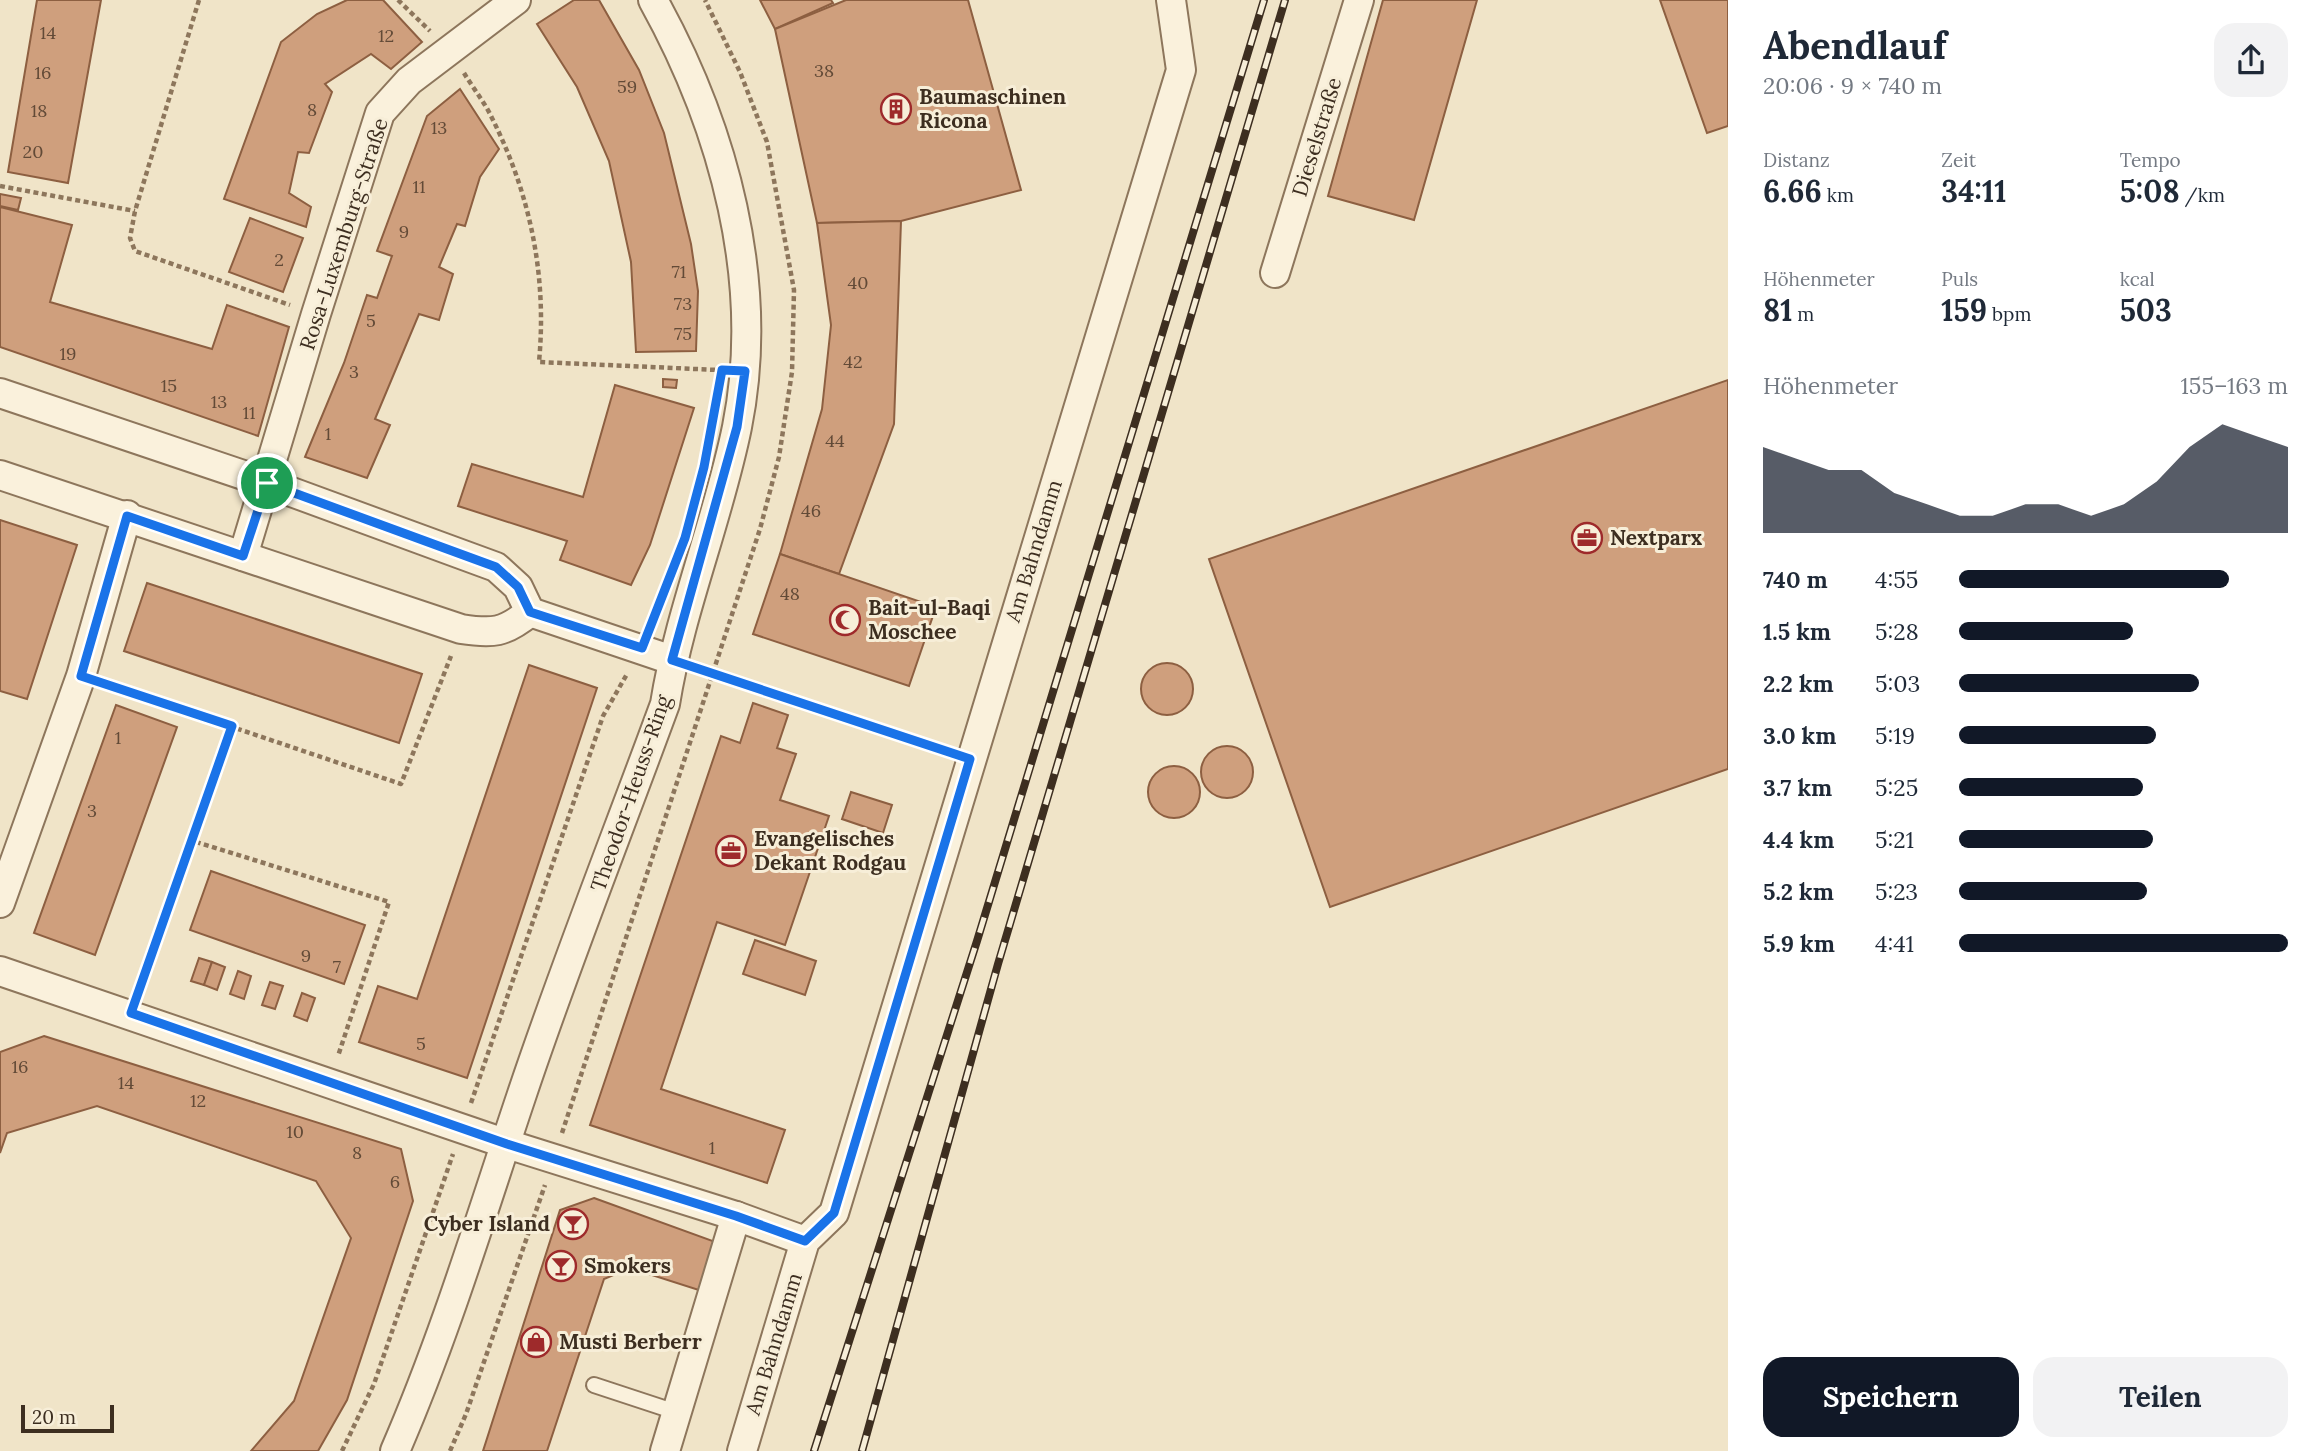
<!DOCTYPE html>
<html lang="de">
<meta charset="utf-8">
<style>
:root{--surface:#fff;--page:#f2f2f3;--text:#1f2937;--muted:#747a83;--accent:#111827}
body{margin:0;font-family:Lora,serif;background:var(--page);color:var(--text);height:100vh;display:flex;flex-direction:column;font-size:26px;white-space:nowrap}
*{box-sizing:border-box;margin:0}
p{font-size:23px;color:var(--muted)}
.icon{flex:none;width:38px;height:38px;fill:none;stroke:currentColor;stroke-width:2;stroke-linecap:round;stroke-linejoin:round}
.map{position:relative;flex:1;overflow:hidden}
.drawer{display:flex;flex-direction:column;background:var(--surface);width:595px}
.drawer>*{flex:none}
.scale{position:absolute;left:21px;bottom:18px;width:93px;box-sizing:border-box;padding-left:7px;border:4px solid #3d2e20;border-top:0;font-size:19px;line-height:24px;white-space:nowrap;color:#3d2e20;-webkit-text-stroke:5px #f7eed8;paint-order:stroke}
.pin{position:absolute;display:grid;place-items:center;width:60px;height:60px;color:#fff;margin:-30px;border:4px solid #fff;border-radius:50%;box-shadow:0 2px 7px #0007}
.round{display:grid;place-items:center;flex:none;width:74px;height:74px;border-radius:21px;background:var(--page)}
.headline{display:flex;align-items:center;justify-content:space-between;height:119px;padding:0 35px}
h1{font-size:38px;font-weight:700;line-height:52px}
.stats{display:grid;grid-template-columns:repeat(3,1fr);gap:10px;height:119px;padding:7px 35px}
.stats div{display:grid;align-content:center}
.stats b{font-size:30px;font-weight:700}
.stats small{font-size:19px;font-weight:400}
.stats p{font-size:19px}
.chart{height:196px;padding:14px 35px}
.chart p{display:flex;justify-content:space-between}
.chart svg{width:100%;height:126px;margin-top:7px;fill:var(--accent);opacity:.7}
.button{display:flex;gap:14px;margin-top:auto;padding:14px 35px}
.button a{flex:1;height:80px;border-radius:21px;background:var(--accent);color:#fff;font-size:28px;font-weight:700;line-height:80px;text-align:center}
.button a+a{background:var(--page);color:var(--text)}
ul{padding:0 35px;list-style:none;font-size:23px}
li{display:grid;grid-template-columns:112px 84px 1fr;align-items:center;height:52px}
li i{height:18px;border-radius:9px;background:var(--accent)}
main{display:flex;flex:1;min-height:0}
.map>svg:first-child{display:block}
</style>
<main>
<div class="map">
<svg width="1728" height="1451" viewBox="0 0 1728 1451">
<rect width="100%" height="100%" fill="#f0e4c8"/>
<g fill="#cf9f7d" stroke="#8d5f41" stroke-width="2">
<polygon points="37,0 101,0 68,183 8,172"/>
<polygon points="347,0 383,0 422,42 391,69 371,54 325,84 332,92 309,153 298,152 289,193 311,207 306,227 224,199 281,42 317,14"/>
<polygon points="574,0 599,0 639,70 664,133 691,244 698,291 696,351 636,352 631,262 609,161 577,87 537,24"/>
<polygon points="760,0 831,0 833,3 775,29"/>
<polygon points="846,0 968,0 1021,190 901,221 817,223 775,29"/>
<polygon points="1383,0 1477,0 1414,220 1328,196"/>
<polygon points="1660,0 1728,0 1728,126 1707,133"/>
<polygon points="460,89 499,149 480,177 465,226 457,224 439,267 453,274 439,320 419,314 375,419 390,425 367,478 305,457 344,363 367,295 377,298 392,256 377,251 427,116"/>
<polygon points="0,194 21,198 18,210 0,206"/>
<polygon points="0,207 72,225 50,302 212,349 227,305 289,327 258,436 0,347"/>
<polygon points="250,218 303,238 283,292 229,272"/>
<polygon points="901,221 894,424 839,574 780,554 822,409 831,325 817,223"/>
<polygon points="663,379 677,380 676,388 663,387"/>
<polygon points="1728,380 1728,769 1330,907 1209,559"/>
<polygon points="615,385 694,408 650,545 631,585 560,560 567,541 458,506 472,464 583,497"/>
<polygon points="0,520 77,545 27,699 0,691"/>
<polygon points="780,554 936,607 909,686 753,634"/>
<polygon points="147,583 422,674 399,743 124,651"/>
<circle cx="1167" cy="689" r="26"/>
<polygon points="529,665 597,688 467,1078 359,1042 378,986 417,999"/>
<polygon points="753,703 788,715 777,748 796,754 780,800 829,816 785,945 717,922 661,1089 785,1130 767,1183 590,1125 721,736 740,743"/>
<polygon points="116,705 177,727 95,955 34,933"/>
<circle cx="1227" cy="772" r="26"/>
<circle cx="1174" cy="792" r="26"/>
<polygon points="851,792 892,805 883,833 842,819"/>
<polygon points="211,871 365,925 344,984 190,930"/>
<polygon points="755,940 816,961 805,995 743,974"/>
<polygon points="199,958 212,962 204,985 191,981"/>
<polygon points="212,962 225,967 217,990 204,985"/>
<polygon points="238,971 251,976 244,999 230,994"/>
<polygon points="270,982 283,986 275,1009 262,1005"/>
<polygon points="302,993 315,998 307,1021 294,1016"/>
<polygon points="44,1036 401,1149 413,1201 347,1400 318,1451 251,1451 294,1401 351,1238 316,1181 97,1106 7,1133 0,1153 0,1052"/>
<polygon points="594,1198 721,1244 705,1292 630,1268 604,1279 547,1451 483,1451 560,1210"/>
</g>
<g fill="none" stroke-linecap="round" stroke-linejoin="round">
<g stroke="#8d765c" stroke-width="18">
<polyline id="lane" points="594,1385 676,1412"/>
</g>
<g stroke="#8d765c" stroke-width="32">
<g id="street">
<polyline points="1275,273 1359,0"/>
<polyline points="0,393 267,483 496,567 518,587 530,612 672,660"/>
<path d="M0 475 461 629C493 634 504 633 530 612"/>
<polyline points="243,556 316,314 380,113 409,81 516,0"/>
<polyline points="0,903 81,676 127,515"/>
<polyline points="0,971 507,1144 736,1216 805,1241"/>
<path d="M395 1451C445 1336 481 1216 521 1097 565 965 617 835 665 704 680 610 718 521 737 427 766 282 724 128 653 0"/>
<polyline points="665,1451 736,1216"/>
<polyline points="742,1451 805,1241 834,1213 1181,70 1171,0"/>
</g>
</g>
<g stroke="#8d765c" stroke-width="4.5" stroke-dasharray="5 3.5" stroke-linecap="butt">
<polyline points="199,0 135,211 130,238 135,251 290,305"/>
<polyline points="398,0 430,31"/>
<path d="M464 73C473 88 485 103 492 118 531 196 547 277 539 362L718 370"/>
<polyline points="0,186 135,211"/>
<polyline points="700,668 944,750"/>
<polyline points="108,685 401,784 451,656"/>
<polyline points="232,726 190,840 389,902 338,1056"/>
<polyline points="139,988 190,840"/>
<polyline points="471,1103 603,716 627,674"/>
<polyline points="562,1133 760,529 779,457 792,372 794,290 767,142 740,72 705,0"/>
<polyline points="342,1451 374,1384 453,1154"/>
<polyline points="450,1451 466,1414 545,1185"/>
</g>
<use href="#lane" stroke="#faf1dc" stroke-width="14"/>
<use href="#street" stroke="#faf1dc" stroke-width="28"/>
<g stroke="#3d2e20" stroke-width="8">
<g id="rail">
<polyline points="814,1451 977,941 1264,0"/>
<polyline points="862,1451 998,964 1285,0"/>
</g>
</g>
<use href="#rail" stroke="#f7eed8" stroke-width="5" stroke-dasharray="16" stroke-linecap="butt"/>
</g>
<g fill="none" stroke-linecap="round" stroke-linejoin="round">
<g stroke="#fff" stroke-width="14">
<polygon id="route" points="722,370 745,371 737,427 672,660 970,759 834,1213 805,1241 736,1216 507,1144 131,1013 232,726 81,676 127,516 243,556 267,483 496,567 518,587 530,612 642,648 685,538 704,467"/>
</g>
<use href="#route" stroke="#1a73e8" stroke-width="9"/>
</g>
<defs>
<g id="building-ring" transform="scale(1.575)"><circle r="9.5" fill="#f7eed8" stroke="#9e2a2b" stroke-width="1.5"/><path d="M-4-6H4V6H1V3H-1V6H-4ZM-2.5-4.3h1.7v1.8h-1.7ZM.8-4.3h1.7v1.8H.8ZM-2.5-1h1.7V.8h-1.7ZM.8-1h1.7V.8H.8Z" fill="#9e2a2b"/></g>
<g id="office-ring" transform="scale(1.575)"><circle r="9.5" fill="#f7eed8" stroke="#9e2a2b" stroke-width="1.5"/><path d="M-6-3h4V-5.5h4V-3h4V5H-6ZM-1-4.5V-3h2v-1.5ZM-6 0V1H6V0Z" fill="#9e2a2b"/></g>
<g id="mosque-ring" transform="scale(1.575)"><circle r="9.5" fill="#f7eed8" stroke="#9e2a2b" stroke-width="1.5"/><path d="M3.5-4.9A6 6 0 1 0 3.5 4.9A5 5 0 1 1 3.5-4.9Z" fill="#9e2a2b"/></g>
<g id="bar-ring" transform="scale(1.575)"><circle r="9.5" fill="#f7eed8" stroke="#9e2a2b" stroke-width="1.5"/><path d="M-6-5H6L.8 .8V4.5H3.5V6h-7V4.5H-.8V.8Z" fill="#9e2a2b"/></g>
<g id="shop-ring" transform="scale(1.575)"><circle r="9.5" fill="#f7eed8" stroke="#9e2a2b" stroke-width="1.5"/><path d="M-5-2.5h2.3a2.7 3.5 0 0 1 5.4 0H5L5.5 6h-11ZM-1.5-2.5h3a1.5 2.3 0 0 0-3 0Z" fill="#9e2a2b"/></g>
</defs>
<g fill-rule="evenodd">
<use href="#building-ring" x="896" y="109"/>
<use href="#office-ring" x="1587" y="538"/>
<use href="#mosque-ring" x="845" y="620"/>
<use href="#office-ring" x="731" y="851"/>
<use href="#bar-ring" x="573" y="1224"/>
<use href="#bar-ring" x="561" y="1266"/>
<use href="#shop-ring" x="536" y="1342"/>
</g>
<g text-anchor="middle" stroke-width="6" stroke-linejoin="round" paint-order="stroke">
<g font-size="18" fill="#624a37">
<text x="48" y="39">14</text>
<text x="386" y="42">12</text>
<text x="824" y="77">38</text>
<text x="43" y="79">16</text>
<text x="627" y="93">59</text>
<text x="312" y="116">8</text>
<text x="39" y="117">18</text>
<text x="439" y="134">13</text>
<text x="33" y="158">20</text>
<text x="419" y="193">11</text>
<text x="404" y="238">9</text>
<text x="279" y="266">2</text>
<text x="679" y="278">71</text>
<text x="858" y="289">40</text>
<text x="683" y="310">73</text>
<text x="371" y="327">5</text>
<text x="683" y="340">75</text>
<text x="68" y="360">19</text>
<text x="853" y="368">42</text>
<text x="354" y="378">3</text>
<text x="169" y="392">15</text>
<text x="219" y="408">13</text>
<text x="249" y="419">11</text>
<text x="328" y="440">1</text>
<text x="835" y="447">44</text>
<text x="811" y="517">46</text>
<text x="790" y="600">48</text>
<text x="118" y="744">1</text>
<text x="92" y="817">3</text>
<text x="306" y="962">9</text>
<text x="337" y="973">7</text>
<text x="421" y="1050">5</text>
<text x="20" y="1073">16</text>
<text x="126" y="1089">14</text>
<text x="198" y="1107">12</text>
<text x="295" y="1138">10</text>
<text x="712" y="1154">1</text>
<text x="357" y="1159">8</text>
<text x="395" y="1188">6</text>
</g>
<g font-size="21" font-weight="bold" fill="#3d2e20" stroke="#f7eed8" text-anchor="start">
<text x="919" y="104">Baumaschinen<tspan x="919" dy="24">Ricona</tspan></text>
<text x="1610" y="545">Nextparx</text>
<text x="868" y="615">Bait-ul-Baqi<tspan x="868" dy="24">Moschee</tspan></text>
<text x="754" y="846">Evangelisches<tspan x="754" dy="24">Dekant Rodgau</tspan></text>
<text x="550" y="1231" text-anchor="end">Cyber Island</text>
<text x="584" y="1273">Smokers</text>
<text x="559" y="1349">Musti Berberr</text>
</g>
<g font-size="21" fill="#3d2e20" stroke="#f7eed8">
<text transform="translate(1317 137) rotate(-73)" y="7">Dieselstraße</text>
<text transform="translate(344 234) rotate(-72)" y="7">Rosa-Luxemburg-Straße</text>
<text transform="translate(1034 551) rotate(-73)" y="7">Am Bahndamm</text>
<text transform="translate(631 793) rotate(-71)" y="7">Theodor-Heuss-Ring</text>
<text transform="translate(774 1344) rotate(-73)" y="7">Am Bahndamm</text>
</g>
</g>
</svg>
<div class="scale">20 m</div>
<div class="pin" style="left:267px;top:483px;background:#1e9e55"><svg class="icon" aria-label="arrive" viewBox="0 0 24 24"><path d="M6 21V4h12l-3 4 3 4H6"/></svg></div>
</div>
<section class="drawer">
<div class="headline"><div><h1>Abendlauf</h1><p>20:06 · 9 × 740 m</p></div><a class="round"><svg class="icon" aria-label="share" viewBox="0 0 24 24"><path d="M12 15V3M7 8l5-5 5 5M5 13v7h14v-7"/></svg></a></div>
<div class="stats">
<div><p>Distanz</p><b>6.66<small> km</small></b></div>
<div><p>Zeit</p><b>34:11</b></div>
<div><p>Tempo</p><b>5:08<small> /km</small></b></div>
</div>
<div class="stats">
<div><p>Höhenmeter</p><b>81<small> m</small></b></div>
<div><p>Puls</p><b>159<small> bpm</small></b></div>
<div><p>kcal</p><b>503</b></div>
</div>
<div class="chart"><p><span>Höhenmeter</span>155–163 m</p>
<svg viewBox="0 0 160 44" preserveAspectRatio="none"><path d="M0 44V14L10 18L20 22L30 22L40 30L50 34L60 38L70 38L80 34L90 34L100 38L110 34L120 26L130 14L140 6L150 10L160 14V44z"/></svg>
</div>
<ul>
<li><b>740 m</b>4:55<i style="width:82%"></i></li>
<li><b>1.5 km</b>5:28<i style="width:53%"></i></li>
<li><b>2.2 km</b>5:03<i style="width:73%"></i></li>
<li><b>3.0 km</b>5:19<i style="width:60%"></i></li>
<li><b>3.7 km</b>5:25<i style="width:56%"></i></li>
<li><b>4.4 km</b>5:21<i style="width:59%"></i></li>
<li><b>5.2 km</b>5:23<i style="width:57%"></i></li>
<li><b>5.9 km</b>4:41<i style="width:100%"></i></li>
</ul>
<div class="button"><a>Speichern</a><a>Teilen</a></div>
</section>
</main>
